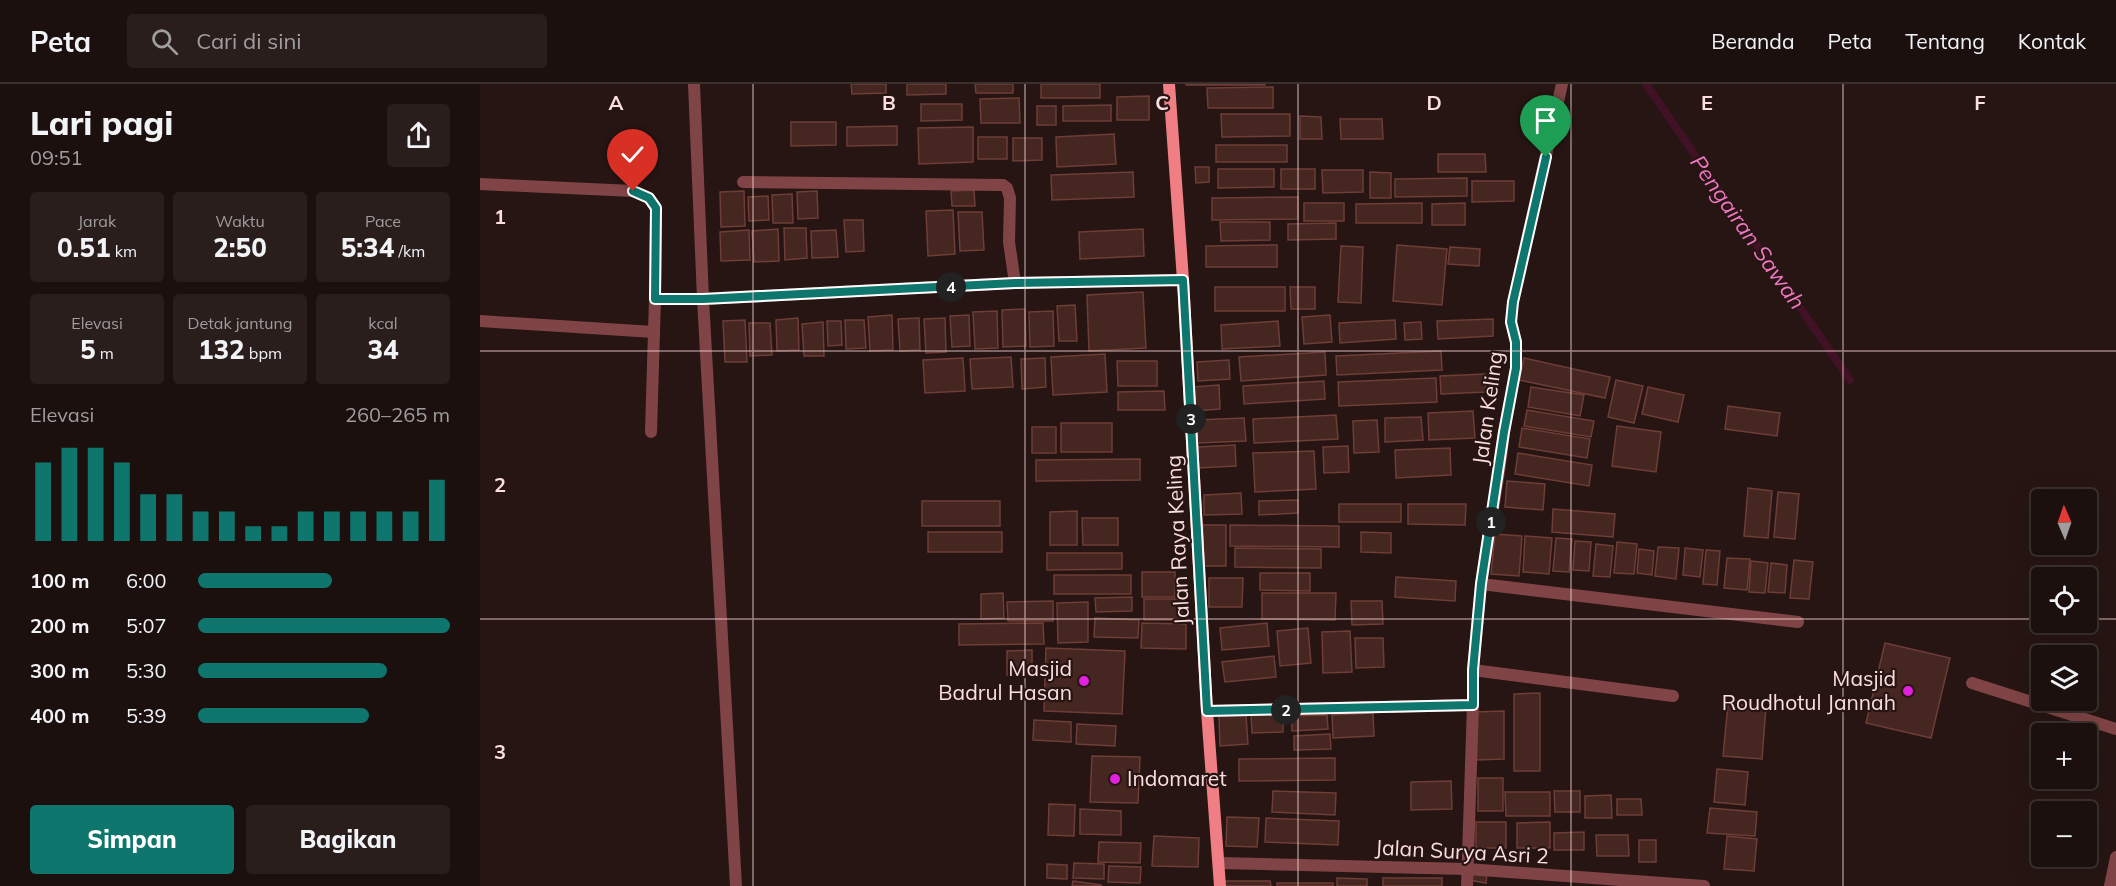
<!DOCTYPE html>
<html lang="id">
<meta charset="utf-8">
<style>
:root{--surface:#1c100e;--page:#291e1c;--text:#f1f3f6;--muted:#a09d9e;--line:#3a302e;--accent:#0f766e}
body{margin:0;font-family:Mulish,sans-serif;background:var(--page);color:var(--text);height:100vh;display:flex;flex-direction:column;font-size:22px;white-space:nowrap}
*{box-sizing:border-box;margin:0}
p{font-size:20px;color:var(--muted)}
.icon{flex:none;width:33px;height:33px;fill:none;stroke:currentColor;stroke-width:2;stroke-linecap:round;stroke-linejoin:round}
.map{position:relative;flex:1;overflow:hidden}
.details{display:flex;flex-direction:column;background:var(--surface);width:480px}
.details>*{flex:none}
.needle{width:39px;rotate:358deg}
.fabs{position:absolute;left:1551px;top:405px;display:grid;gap:12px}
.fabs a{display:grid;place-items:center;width:66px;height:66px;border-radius:6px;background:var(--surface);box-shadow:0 6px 24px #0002,0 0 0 2px var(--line);font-size:30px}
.pin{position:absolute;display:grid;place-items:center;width:51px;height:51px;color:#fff;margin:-62px -26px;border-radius:50% 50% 50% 0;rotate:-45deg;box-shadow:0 0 6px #0007}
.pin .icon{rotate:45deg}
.km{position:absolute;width:30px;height:30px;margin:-15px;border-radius:50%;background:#222;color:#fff;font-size:16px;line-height:30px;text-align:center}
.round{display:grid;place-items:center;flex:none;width:63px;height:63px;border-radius:6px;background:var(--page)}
.overview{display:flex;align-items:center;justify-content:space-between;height:102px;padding:0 30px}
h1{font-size:33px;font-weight:800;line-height:45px}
.stats{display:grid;grid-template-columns:repeat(3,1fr);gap:9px;height:102px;padding:6px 30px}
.stats div{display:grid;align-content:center;border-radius:6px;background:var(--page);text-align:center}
.stats b{font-size:26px;font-weight:800}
.stats small{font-size:16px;font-weight:400}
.stats p{font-size:16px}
.chart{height:168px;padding:12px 30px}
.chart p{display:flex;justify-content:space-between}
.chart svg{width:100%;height:108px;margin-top:6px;stroke:var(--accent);stroke-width:6}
.primary-button{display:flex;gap:12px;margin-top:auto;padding:12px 30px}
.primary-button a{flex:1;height:69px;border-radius:6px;background:var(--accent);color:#fff;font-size:24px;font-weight:800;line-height:69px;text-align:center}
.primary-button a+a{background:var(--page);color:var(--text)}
ul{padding:0 30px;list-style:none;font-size:20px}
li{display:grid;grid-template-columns:96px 72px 1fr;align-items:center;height:45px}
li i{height:15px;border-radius:8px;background:var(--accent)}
header{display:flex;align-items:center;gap:36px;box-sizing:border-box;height:84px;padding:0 30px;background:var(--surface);border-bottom:2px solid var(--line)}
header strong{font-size:28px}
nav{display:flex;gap:33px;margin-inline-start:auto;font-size:21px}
.search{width:420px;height:54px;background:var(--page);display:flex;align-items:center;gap:15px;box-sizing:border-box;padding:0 21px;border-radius:6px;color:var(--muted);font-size:22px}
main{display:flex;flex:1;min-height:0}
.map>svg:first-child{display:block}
</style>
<header>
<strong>Peta</strong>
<div class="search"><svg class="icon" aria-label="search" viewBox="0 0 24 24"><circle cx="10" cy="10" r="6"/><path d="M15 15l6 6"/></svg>Cari di sini</div>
<nav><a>Beranda</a><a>Peta</a><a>Tentang</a><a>Kontak</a></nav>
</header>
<main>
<section class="details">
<div class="overview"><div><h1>Lari pagi</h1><p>09:51</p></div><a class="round"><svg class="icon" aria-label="share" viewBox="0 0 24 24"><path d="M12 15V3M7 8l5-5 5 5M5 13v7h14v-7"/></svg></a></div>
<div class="stats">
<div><p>Jarak</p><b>0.51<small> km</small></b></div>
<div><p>Waktu</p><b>2:50</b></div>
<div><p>Pace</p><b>5:34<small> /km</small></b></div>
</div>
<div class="stats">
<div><p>Elevasi</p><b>5<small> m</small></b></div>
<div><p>Detak jantung</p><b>132<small> bpm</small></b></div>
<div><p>kcal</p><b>34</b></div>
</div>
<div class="chart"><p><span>Elevasi</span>260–265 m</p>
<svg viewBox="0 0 160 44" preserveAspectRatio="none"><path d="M5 44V12M15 44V6M25 44V6M35 44V12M45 44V25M55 44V25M65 44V32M75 44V32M85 44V38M95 44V38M105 44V32M115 44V32M125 44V32M135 44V32M145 44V32M155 44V19"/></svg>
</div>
<ul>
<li><b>100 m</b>6:00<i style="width:53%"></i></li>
<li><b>200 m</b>5:07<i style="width:100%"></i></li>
<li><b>300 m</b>5:30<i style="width:75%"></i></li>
<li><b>400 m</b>5:39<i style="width:68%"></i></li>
</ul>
<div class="primary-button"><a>Simpan</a><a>Bagikan</a></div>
</section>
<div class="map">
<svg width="1636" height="802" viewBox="0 0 1636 802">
<rect width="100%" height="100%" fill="#261513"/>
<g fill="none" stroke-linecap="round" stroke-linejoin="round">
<polyline stroke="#411126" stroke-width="8" points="1166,0 1370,296"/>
</g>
<g fill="#452621" stroke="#6e3d36" stroke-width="1.5">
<polygon points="371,0 406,0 406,9 372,10"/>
<polygon points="427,0 466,0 466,10 427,11"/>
<polygon points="495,0 533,0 533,9 496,9"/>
<rect x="561" y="0" width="59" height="14"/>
<rect x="706" y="0" width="79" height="1"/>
<polygon points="793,3 793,24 728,24 727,4"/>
<polygon points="669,12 669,36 637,36 637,13"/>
<polygon points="539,14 540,39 501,39 500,15"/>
<polygon points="441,20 482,20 482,36 441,37"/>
<polygon points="631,21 631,37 583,37 583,22"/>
<rect x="557" y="22" width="19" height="19"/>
<polygon points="741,30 810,30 810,52 742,53"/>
<polygon points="820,32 841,33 842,55 820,55"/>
<polygon points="860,35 902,35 903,55 861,55"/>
<polygon points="311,38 356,38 356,61 311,62"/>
<polygon points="417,42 417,61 367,62 367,43"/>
<polygon points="493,43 493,78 439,80 438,44"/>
<polygon points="634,50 636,80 577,83 576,53"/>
<rect x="498" y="53" width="29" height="22"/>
<polygon points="533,54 562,54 562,76 533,77"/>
<rect x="736" y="61" width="71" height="17"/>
<polygon points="958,70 1005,70 1006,88 958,88"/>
<polygon points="715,83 729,83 729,98 716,99"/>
<polygon points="738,85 794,85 794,103 738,104"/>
<rect x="801" y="85" width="34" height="20"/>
<polygon points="842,86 883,86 883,108 843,109"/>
<polygon points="653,88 654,113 572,116 571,91"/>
<polygon points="890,88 911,89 911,114 890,114"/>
<polygon points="987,94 987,112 915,113 915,95"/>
<polygon points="992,97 1034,97 1034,117 992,118"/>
<polygon points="494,106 495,122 472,122 471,107"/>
<polygon points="264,107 265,142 241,143 240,108"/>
<polygon points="337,107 338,134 318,135 317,108"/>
<polygon points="312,110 313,139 293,139 292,111"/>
<polygon points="288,112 289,136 269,137 268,113"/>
<polygon points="818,113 818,135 732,136 732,114"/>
<rect x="824" y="119" width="40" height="18"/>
<polygon points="942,119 942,139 876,139 876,120"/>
<polygon points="985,119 985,141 952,141 952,120"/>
<polygon points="473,126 475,170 448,172 446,127"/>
<polygon points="478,128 502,128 504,166 480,167"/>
<polygon points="364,136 383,136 384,167 366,168"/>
<polygon points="740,138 790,138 790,156 741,157"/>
<polygon points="856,139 856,155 808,156 808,140"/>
<polygon points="304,144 326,144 327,174 305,176"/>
<polygon points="298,145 299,177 274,178 272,147"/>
<polygon points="663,145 664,172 600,175 599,148"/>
<polygon points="269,146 270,176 241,177 240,148"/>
<polygon points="356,146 358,173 332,174 331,147"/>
<polygon points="797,161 797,183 726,183 726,162"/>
<polygon points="917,161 967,165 962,221 913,217"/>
<polygon points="861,162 883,163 881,219 858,218"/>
<polygon points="970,163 1000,165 999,182 968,180"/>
<rect x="735" y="203" width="70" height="24"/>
<polygon points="810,203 835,203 835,225 811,225"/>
<polygon points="663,208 666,264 609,267 607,211"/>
<polygon points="595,221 597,257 579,257 577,222"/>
<polygon points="545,225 546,262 523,263 522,226"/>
<polygon points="517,227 518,264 495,265 493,228"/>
<polygon points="573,227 574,262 550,263 549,228"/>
<polygon points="412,231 413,266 390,267 388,233"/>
<polygon points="489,231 490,262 472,263 470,232"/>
<polygon points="850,231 852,258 824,260 822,233"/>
<polygon points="318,234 319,266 297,267 296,236"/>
<polygon points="439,234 440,266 420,267 418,235"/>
<polygon points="465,234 466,268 446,269 444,235"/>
<polygon points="1013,235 1013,252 958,255 957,237"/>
<polygon points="265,236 267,278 245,278 243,237"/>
<polygon points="365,236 384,236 386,264 366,265"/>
<polygon points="915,236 916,255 860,259 859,239"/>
<polygon points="347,237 361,237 362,261 348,262"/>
<polygon points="798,237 800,262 742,265 741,241"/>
<polygon points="343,238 344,272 324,272 322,240"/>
<polygon points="941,238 942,255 925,256 924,239"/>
<polygon points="269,239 290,239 292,271 270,272"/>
<polygon points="961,267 962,286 857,291 856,272"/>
<polygon points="845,268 846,291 761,297 759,273"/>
<polygon points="625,270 627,308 573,311 571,273"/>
<polygon points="531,273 533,303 492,305 490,275"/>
<polygon points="483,274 485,307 445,309 443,276"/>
<polygon points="565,274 566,303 542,305 541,275"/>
<polygon points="1044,274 1130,293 1125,314 1039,296"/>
<polygon points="749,276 750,295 718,297 717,278"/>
<polygon points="637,277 677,277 677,302 638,302"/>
<polygon points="1005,290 1006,308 961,310 960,292"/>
<polygon points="956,294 957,318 859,322 858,298"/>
<polygon points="1136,296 1163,302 1154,339 1128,333"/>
<polygon points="844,297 845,315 764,320 763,302"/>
<polygon points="739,301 740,325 715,327 713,303"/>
<polygon points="1051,303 1104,311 1100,332 1048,323"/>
<polygon points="1168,303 1204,311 1198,338 1162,330"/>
<polygon points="684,307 685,326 638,326 638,308"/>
<polygon points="1248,322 1300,329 1297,352 1245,345"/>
<polygon points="1047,326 1114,337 1111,353 1044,342"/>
<polygon points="993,327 995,354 949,356 948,329"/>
<polygon points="856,331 858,355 774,359 773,335"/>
<polygon points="941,333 943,356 905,358 905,334"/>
<polygon points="764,334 766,357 717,359 716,336"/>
<polygon points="897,336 899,368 874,369 873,337"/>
<rect x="581" y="339" width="51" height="29"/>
<polygon points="1137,342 1181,348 1176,388 1132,382"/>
<rect x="552" y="343" width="24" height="26"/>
<polygon points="1042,344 1110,355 1107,374 1039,363"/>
<polygon points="755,361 756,382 718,384 717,363"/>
<polygon points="868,362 869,388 844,389 843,363"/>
<polygon points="970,364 971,391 916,394 915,366"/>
<polygon points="834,367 836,405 775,408 773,369"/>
<polygon points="1038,369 1112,381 1109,402 1035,390"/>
<polygon points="660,375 660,396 556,397 556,376"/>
<polygon points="1027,397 1065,400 1063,426 1025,423"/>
<polygon points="1268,404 1292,407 1288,454 1264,452"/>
<polygon points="1298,408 1319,410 1315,455 1294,453"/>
<polygon points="761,409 762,430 724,431 724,411"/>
<polygon points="818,416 818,429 779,431 779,417"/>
<rect x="442" y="417" width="78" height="25"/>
<rect x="859" y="420" width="62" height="18"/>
<polygon points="928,420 986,420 985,441 928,440"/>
<polygon points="1073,425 1135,430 1133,453 1072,448"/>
<polygon points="597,427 597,461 570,461 570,428"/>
<polygon points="602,434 638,434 638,461 603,461"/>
<rect x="723" y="441" width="23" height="41"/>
<polygon points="750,441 859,442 859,463 750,462"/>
<rect x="448" y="448" width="74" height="20"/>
<polygon points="881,448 911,449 911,469 881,468"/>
<polygon points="1015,450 1042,452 1039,492 1011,490"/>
<polygon points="1045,452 1072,454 1069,490 1043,488"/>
<polygon points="1076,454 1092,455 1089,488 1073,487"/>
<polygon points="1095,457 1111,458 1109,487 1093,486"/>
<polygon points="1137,458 1157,460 1154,490 1134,489"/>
<polygon points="1116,460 1133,462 1130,493 1113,492"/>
<polygon points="1178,463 1199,464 1196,495 1175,492"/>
<polygon points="755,464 841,465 841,484 755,483"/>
<polygon points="1205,464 1223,466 1220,493 1203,491"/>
<polygon points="1159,465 1174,467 1172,491 1157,489"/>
<polygon points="1226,466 1240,467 1237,501 1223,500"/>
<polygon points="567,469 642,469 642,485 567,486"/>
<polygon points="1247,474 1270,475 1267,506 1244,504"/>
<polygon points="1314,476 1333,478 1329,515 1310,514"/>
<polygon points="1271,477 1288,479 1285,509 1269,508"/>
<polygon points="1291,479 1307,481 1305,509 1288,508"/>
<rect x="662" y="488" width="33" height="25"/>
<polygon points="780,489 830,489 830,507 780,506"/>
<rect x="574" y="491" width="77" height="19"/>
<polygon points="916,493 976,497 975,517 915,513"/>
<polygon points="729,494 763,494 762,523 729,523"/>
<polygon points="523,509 524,534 501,535 501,510"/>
<polygon points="782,509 856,509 855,536 782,535"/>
<polygon points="652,513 652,527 616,528 615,514"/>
<rect x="664" y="515" width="38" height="21"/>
<polygon points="573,517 573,537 528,537 527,518"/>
<polygon points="871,517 902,517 903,540 872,541"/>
<polygon points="608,518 608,558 578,559 577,519"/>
<polygon points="615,534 659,536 658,554 614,553"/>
<polygon points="563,539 564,560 479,561 479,540"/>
<polygon points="662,539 706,540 706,565 661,564"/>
<polygon points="787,539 789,562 742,566 740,544"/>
<polygon points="828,544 831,579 800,582 797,547"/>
<polygon points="870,547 872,588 843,589 842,548"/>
<polygon points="875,554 903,554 904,583 876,584"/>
<polygon points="1405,559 1470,574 1451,654 1386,639"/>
<polygon points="566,564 645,567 642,630 564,627"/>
<polygon points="552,566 552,591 527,591 527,567"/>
<polygon points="794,572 796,593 745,598 742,578"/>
<polygon points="1060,609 1060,687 1034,687 1034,610"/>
<polygon points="1248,620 1286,623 1282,675 1243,672"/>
<polygon points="1024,627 1024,675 996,676 995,628"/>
<polygon points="893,629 894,652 853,654 852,631"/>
<polygon points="803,630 803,648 772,649 771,631"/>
<polygon points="766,631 768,660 740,662 739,632"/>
<polygon points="847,631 848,645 812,647 811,632"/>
<polygon points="554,636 591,638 591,658 553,656"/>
<polygon points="597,640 636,642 635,662 596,660"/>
<polygon points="850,650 851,665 814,666 814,652"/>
<polygon points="612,672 660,673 658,719 610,718"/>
<polygon points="855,674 855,696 759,697 759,675"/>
<polygon points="1237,685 1268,688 1265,721 1234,718"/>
<rect x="998" y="694" width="25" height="33"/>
<polygon points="971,697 972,725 931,726 931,698"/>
<polygon points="793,707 856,709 855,731 792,728"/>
<polygon points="1074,707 1100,707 1100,728 1075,728"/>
<polygon points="1025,708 1070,708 1070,732 1026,732"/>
<polygon points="1131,711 1132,734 1105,734 1105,712"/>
<polygon points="1137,715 1161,715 1162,731 1137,731"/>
<polygon points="569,720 595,721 594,752 568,751"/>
<polygon points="1230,724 1277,728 1275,752 1227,749"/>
<polygon points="600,725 641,727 641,751 600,750"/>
<polygon points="747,733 779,734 777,763 746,762"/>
<polygon points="786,734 859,737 858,761 785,758"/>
<rect x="996" y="738" width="30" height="26"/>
<polygon points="1070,738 1070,764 1037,764 1037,739"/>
<polygon points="1104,748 1104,766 1074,766 1074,749"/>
<polygon points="1116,751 1148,751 1149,772 1117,772"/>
<polygon points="674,752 719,754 718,783 672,782"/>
<polygon points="1247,752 1277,755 1274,787 1244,785"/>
<rect x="1159" y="756" width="17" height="22"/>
<polygon points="619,758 661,759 660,779 618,778"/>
<polygon points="594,779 624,780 624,795 593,794"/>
<polygon points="567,780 587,781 587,795 567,794"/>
<polygon points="629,782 661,783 660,799 628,798"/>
<polygon points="989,787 1007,788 1006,799 989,796"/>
<polygon points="857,794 887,795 887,802 857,802"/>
<rect x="903" y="794" width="59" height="8"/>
<polygon points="593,797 621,801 621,802 592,802"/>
<polygon points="745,797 790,797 791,802 745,802"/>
<rect x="797" y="799" width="56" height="3"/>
</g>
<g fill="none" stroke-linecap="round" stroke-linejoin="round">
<g stroke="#804446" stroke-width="12">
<polyline points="214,0 223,215 256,802"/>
<polyline points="263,98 523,101 527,104 530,114 529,158 535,199"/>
<polyline points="0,100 153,107 169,114 176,124 175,215 223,215 535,199 703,196"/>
<polyline points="0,237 174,248"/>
<polyline points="171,348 175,215"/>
<polyline points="1001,500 1318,538"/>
<polyline points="993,586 1193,612"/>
<polyline points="1492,599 1636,645"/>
<polyline points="727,627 993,621"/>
<polyline points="739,779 987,785 1224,802"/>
<polyline points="987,802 993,621 993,586 1001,500 1020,381 1024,348 1036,284 1036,258 1031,238 1033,218 1082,0"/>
<polyline points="1630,802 1636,773"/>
</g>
<polyline stroke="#ef7f85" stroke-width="12" points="689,0 703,196 727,627 740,802"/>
</g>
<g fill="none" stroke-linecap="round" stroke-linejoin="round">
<g stroke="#fff" stroke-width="12">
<polyline id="route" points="153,107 169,114 176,124 175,215 223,215 535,199 703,196 727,627 993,621 993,586 1001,500 1024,348 1036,284 1036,258 1031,238 1033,218 1066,73"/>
</g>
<use href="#route" stroke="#0f766e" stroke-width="8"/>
</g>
<path fill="none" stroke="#fbdedd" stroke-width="1.5" stroke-opacity="0.55" d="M273 0V802M545 0V802M818 0V802M1091 0V802M1363 0V802M0 267H1636M0 535H1562M1606 535H1636"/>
<g fill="#e320df" stroke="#261513" stroke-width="2">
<circle cx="604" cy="597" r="6"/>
<circle cx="1428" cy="607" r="6"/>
<circle cx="635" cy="695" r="6"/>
</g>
<g text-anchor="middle" stroke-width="4.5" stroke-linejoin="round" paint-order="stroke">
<g font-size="21" fill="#fbdedd" stroke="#261513">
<text transform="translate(1008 324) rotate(-82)" y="7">Jalan Keling</text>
<text transform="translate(698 456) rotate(-93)" y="7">Jalan Raya Keling</text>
<text transform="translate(982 768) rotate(3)" y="7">Jalan Surya Asri 2</text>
</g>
<g font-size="21" fill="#fbdedd" stroke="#261513" text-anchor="end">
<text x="592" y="592">Masjid<tspan x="592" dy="24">Badrul Hasan</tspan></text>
<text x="1416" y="602">Masjid<tspan x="1416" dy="24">Roudhotul Jannah</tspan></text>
<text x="647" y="702" text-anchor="start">Indomaret</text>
</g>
<g font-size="22" font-style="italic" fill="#ee77c1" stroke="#261513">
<text transform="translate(1268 148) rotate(55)" y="8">Pengairan Sawah</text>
</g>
</g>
<g font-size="20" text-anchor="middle" font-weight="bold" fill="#fbdedd" stroke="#261513" stroke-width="4.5" stroke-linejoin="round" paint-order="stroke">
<text x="136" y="26">A</text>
<text x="409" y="26">B</text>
<text x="682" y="26">C</text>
<text x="954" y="26">D</text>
<text x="1227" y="26">E</text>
<text x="1500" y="26">F</text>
<text x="20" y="140">1</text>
<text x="20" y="408">2</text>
<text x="20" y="675">3</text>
</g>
</svg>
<div class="fabs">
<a><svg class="needle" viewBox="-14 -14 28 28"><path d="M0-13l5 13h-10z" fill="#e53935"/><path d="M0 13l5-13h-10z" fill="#a09d9e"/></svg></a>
<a><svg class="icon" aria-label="locate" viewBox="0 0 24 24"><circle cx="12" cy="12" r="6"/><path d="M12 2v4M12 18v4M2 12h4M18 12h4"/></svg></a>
<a><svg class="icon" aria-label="layers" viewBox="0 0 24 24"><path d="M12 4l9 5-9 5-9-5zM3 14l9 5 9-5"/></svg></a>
<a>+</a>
<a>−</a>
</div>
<div class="pin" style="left:1066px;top:73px;background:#1e9e55"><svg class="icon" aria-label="arrive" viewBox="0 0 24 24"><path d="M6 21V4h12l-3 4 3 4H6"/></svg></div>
<div class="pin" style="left:153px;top:107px;background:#d93025"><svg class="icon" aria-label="check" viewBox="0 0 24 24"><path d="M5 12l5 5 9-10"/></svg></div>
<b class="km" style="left:1011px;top:438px">1</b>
<b class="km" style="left:806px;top:626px">2</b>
<b class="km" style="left:711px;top:335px">3</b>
<b class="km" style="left:471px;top:203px">4</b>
</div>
</main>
